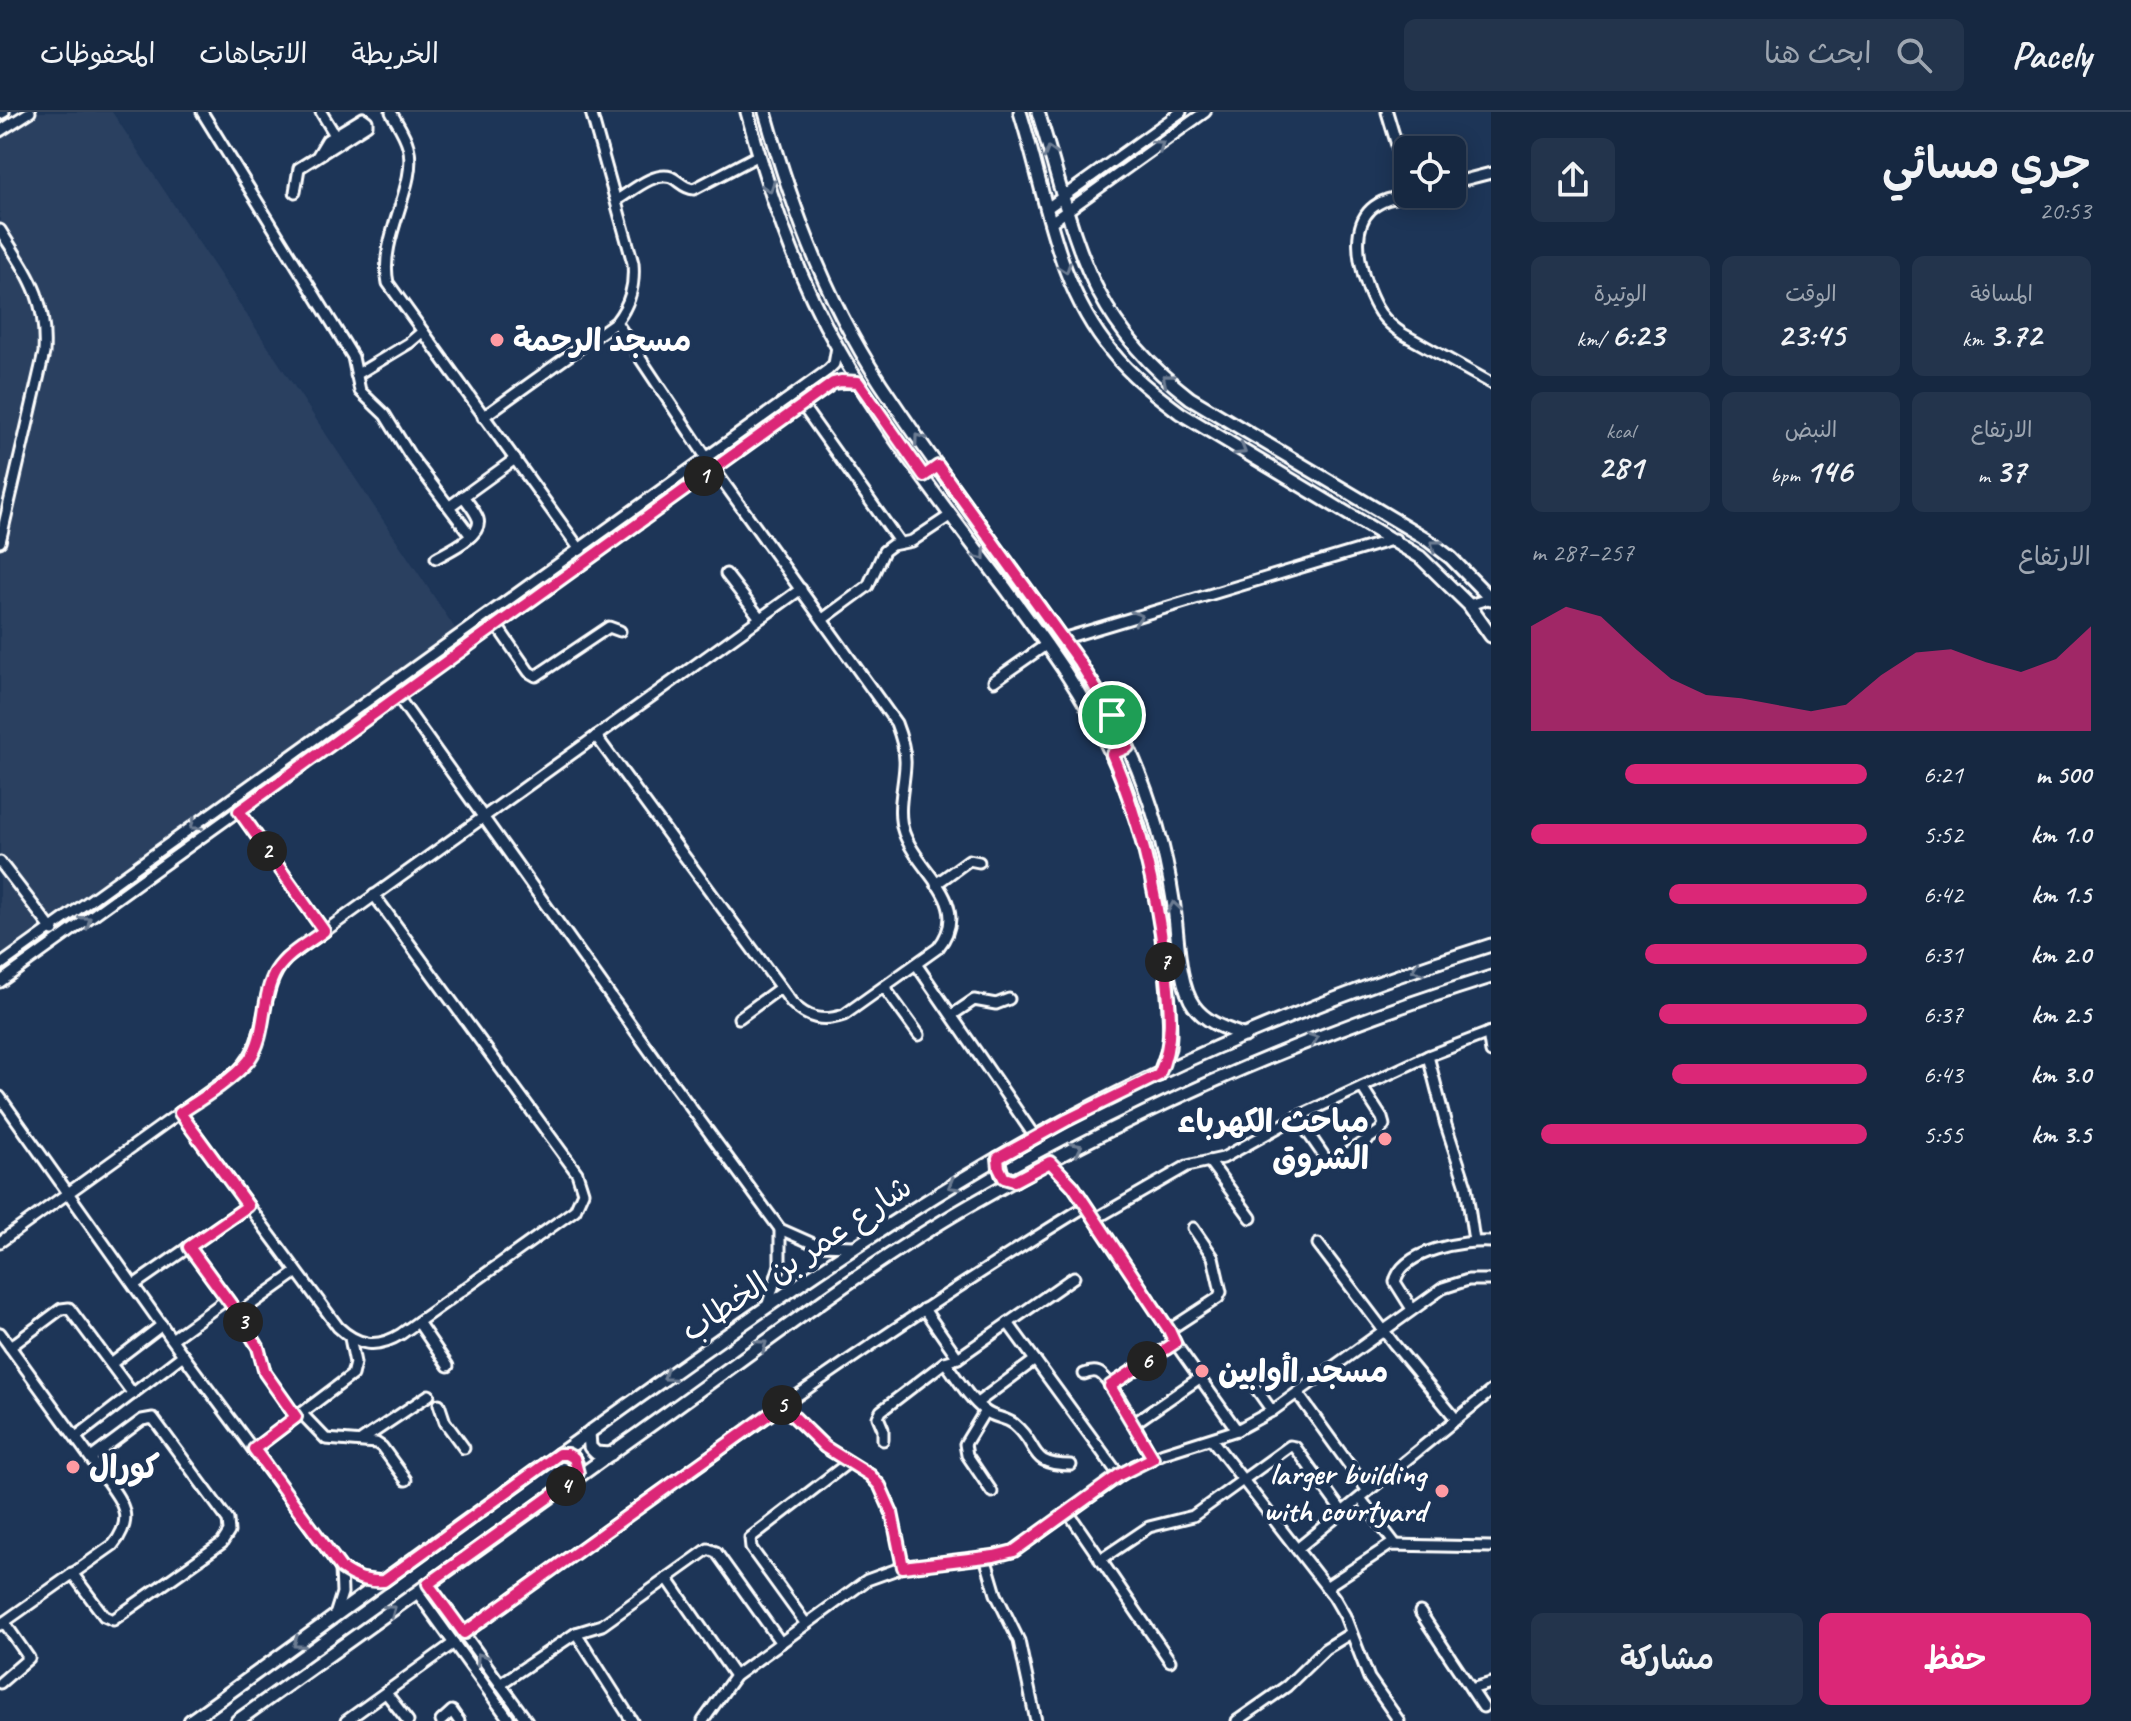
<!DOCTYPE html>
<html lang="ar">
<meta charset="utf-8">
<style>
:root{--surface:#162841;--page:#23344c;--text:#f1f3f6;--muted:#9ea6b1;--line:#35445a;--accent:#db2777}
body{margin:0;font-family:Caveat,"Playpen Sans Arabic",sans-serif;background:var(--page);color:var(--text);direction:rtl;height:100vh;display:flex;flex-direction:column;font-size:30px;white-space:nowrap}
*{box-sizing:border-box;margin:0}
p{font-size:26px;color:var(--muted)}
.icon{flex:none;width:44px;height:44px;fill:none;stroke:currentColor;stroke-width:2;stroke-linecap:round;stroke-linejoin:round}
.map{position:relative;flex:1;overflow:hidden;direction:ltr}
.sheet{display:flex;flex-direction:column;background:var(--surface);width:640px}
.sheet>*{flex:none}
.controls{position:absolute;left:1394px;top:24px;display:grid;gap:16px}
.controls a{display:grid;place-items:center;width:72px;height:72px;border-radius:12px;background:var(--surface);box-shadow:0 4px 20px #0003,0 0 0 2px var(--line);font-size:40px}
.pin{position:absolute;display:grid;place-items:center;width:68px;height:68px;color:#fff;margin:-34px;border:4px solid #fff;border-radius:50%;box-shadow:0 2px 8px #0007}
.km{position:absolute;width:40px;height:40px;margin:-20px;border-radius:50%;background:#222;color:#fff;font-size:22px;line-height:40px;text-align:center}
.round{display:grid;place-items:center;flex:none;width:84px;height:84px;border-radius:12px;background:var(--page)}
.headline{display:flex;align-items:center;justify-content:space-between;height:136px;padding:0 40px}
h1{font-size:44px;font-weight:600;line-height:60px}
.figures{display:grid;grid-template-columns:repeat(3,1fr);gap:12px;height:136px;padding:8px 40px}
.figures div{display:grid;align-content:center;border-radius:12px;background:var(--page);text-align:center}
.figures b{font-size:34px;font-weight:600}
.figures small{font-size:22px;font-weight:400}
.figures p{font-size:22px}
.chart{height:224px;padding:16px 40px}
.chart p{display:flex;justify-content:space-between}
.chart svg{width:100%;height:144px;margin-top:8px;fill:var(--accent);opacity:.7}
.primary-button{display:flex;gap:16px;margin-top:auto;padding:16px 40px}
.primary-button a{flex:1;height:92px;border-radius:12px;background:var(--accent);color:#fff;font-size:32px;font-weight:600;line-height:92px;text-align:center}
.primary-button a+a{background:var(--page);color:var(--text)}
ul{padding:0 40px;list-style:none;font-size:26px}
li{display:grid;grid-template-columns:128px 96px 1fr;align-items:center;height:60px}
li i{height:20px;border-radius:10px;background:var(--accent)}
header{display:flex;align-items:center;gap:48px;box-sizing:border-box;height:112px;padding:0 40px;background:var(--surface);border-bottom:2px solid var(--line)}
header strong{font-size:38px}
nav{display:flex;gap:44px;margin-inline-start:auto;font-size:28px}
.search{width:560px;height:72px;background:var(--page);display:flex;align-items:center;gap:20px;box-sizing:border-box;padding:0 28px;border-radius:12px;color:var(--muted);font-size:30px}
main{display:flex;flex:1;min-height:0}
.map>svg:first-child{display:block}
</style>
<header>
<strong>Pacely</strong>
<div class="search"><svg class="icon" aria-label="search" viewBox="0 0 24 24"><circle cx="10" cy="10" r="6"/><path d="M15 15l6 6"/></svg>ابحث هنا</div>
<nav><a>الخريطة</a><a>الاتجاهات</a><a>المحفوظات</a></nav>
</header>
<main>
<section class="sheet">
<div class="headline"><div><h1>جري مسائي</h1><p>20:53</p></div><a class="round"><svg class="icon" aria-label="share" viewBox="0 0 24 24"><path d="M12 15V3M7 8l5-5 5 5M5 13v7h14v-7"/></svg></a></div>
<div class="figures">
<div><p>المسافة</p><b>3.72<small> km</small></b></div>
<div><p>الوقت</p><b>23:45</b></div>
<div><p>الوتيرة</p><b>6:23<small> /km</small></b></div>
</div>
<div class="figures">
<div><p>الارتفاع</p><b>37<small> m</small></b></div>
<div><p>النبض</p><b>146<small> bpm</small></b></div>
<div><p>kcal</p><b>281</b></div>
</div>
<div class="chart"><p><span>الارتفاع</span>257–287 m</p>
<svg viewBox="0 0 160 44" preserveAspectRatio="none"><path d="M0 44V12L10 6L20 9L30 19L40 28L50 33L60 34L70 36L80 38L90 36L100 27L110 20L120 19L130 23L140 26L150 22L160 12V44z"/></svg>
</div>
<ul>
<li><b>500 m</b>6:21<i style="width:72%"></i></li>
<li><b>1.0 km</b>5:52<i style="width:100%"></i></li>
<li><b>1.5 km</b>6:42<i style="width:59%"></i></li>
<li><b>2.0 km</b>6:31<i style="width:66%"></i></li>
<li><b>2.5 km</b>6:37<i style="width:62%"></i></li>
<li><b>3.0 km</b>6:43<i style="width:58%"></i></li>
<li><b>3.5 km</b>5:55<i style="width:97%"></i></li>
</ul>
<div class="primary-button"><a>حفظ</a><a>مشاركة</a></div>
</section>
<div class="map">
<svg width="1491" height="1609" viewBox="0 0 1491 1609">
<rect width="100%" height="100%" fill="#1d3557"/>
<filter id="ink" filterUnits="userSpaceOnUse"><feTurbulence type="fractalNoise" baseFrequency=".0125" numOctaves="2"/><feDisplacementMap in="SourceGraphic" scale="16" xChannelSelector="R" yChannelSelector="G"/><feConvolveMatrix kernelMatrix="1 2 1 2 8 2 1 2 1" color-interpolation-filters="sRGB"/></filter>
<g filter="url(#ink)">
<polygon fill="#2a4161" points="19,0 112,0 462,527 0,858 0,12"/>
<g fill="none" stroke-linecap="round" stroke-linejoin="round">
<g stroke="#fff" stroke-width="15">
<g id="minor">
<polyline points="202,0 353,245 360,279 385,303 409,342 471,424"/>
<polyline points="321,0 335,23"/>
<path d="M391 0C397 11 405 22 408 34 419 72 378 126 388 171L581 439"/>
<polyline points="1387,0 1408,70"/>
<polyline points="0,2 4,0"/>
<polyline points="0,19 30,0"/>
<polyline points="1452,71 1491,61"/>
<polyline points="295,80 299,56 367,13 367,9 363,6 327,28 318,43"/>
<path d="M1411 82C1397 85 1382 87 1371 97 1346 120 1364 177 1380 201 1387 210 1394 216 1403 222L1491 271"/>
<path d="M617 88C631 80 654 59 671 65 680 69 683 76 694 77L759 43"/>
<polyline points="1046,97 1181,0"/>
<polyline points="1050,111 1205,0"/>
<path d="M0 118C28 163 47 185 44 241L0 430"/>
<polyline points="356,263 409,231 422,220"/>
<polyline points="802,293 900,431"/>
<path d="M483 305 616 210C630 192 635 174 633 151L591 0"/>
<polyline points="450,394 515,347"/>
<path d="M436 446C448 439 483 424 478 407 475 399 468 391 463 384"/>
<polyline points="726,462 760,506"/>
<polyline points="1469,493 1491,486"/>
<polyline points="823,507 868,474 884,439 892,433 912,429 951,403"/>
<polyline points="497,514 529,560 536,564 609,515 620,519"/>
<polyline points="1062,527 1395,427"/>
<polyline points="994,569 1047,532"/>
<polyline points="398,585 658,951 780,1117 816,1133 855,1134"/>
<path d="M596 624 792 891C808 907 823 910 844 903L938 836C974 791 919 762 904 721 896 699 904 676 905 653 906 639 901 624 896 611L714 357 616 210"/>
<polyline points="239,699 324,819"/>
<polyline points="0,750 53,819"/>
<polyline points="936,772 969,748 979,750"/>
<polyline points="916,852 1035,1025"/>
<polyline points="0,853 828,258 834,252 837,235"/>
<polyline points="0,870 833,271 858,270"/>
<polyline points="884,875 919,923"/>
<polyline points="952,903 974,888 996,892 1009,887"/>
<polyline points="739,906 780,876"/>
<polyline points="1488,921 1491,940"/>
<polyline points="1428,944 1446,1013 1466,1074 1474,1129"/>
<polyline points="0,985 183,1243 341,1456 361,1467 384,1469"/>
<path d="M180 1001 338 1215C358 1234 377 1237 401 1222L575 1098 583 1080 577 1061 374 783"/>
<polyline points="1297,1005 1326,1047 1337,1048 1380,1019 1384,1013 1382,1006 1362,975"/>
<polyline points="1209,1049 1251,1106"/>
<polyline points="1050,1050 1073,1074 1169,1218 1175,1231 1237,1318"/>
<polyline points="1095,1107 1187,1054 1223,1046 1297,1005 1428,944 1491,920"/>
<path d="M0 1130 239 958C271 924 257 880 286 847L801 477"/>
<polyline points="1318,1132 1394,1232 1456,1307"/>
<polyline points="189,1135 238,1202 258,1235 265,1261 296,1305"/>
<polyline points="134,1173 248,1094"/>
<polyline points="767,1195 780,1153 780,1117"/>
<polyline points="924,1197 958,1246"/>
<path d="M1412 1197 1395 1170C1402 1138 1464 1128 1491 1130"/>
<polyline points="238,1202 297,1160"/>
<polyline points="418,1210 448,1254"/>
<polyline points="1008,1211 1119,1363"/>
<polyline points="1169,1218 1218,1186 1221,1180 1213,1145 1193,1116"/>
<path d="M0 1221 107 1369C124 1393 134 1407 113 1433L0 1513"/>
<polyline points="172,1227 227,1187"/>
<polyline points="10,1235 61,1197 69,1196 133,1282"/>
<path d="M945 1250C957 1266 969 1287 985 1299 994 1306 1005 1305 1014 1312 1041 1334 1026 1353 1071 1353"/>
<polyline points="111,1252 162,1213"/>
<path d="M1084 1262C1091 1260 1096 1258 1102 1263 1119 1279 1140 1325 1153 1346"/>
<polyline points="1250,1268 1272,1299"/>
<polyline points="1110,1274 1175,1231"/>
<polyline points="1298,1282 1368,1379"/>
<polyline points="977,1291 1035,1248"/>
<polyline points="439,1292 445,1310 464,1336"/>
<polyline points="782,1293 825,1335 870,1363 880,1374 892,1401 903,1455"/>
<polyline points="985,1299 965,1332 967,1343 992,1380"/>
<polyline points="301,1301 326,1327 376,1331 382,1335 406,1368"/>
<polyline points="1133,1312 1201,1265"/>
<polyline points="76,1325 183,1243"/>
<polyline points="362,1328 429,1283"/>
<polyline points="883,1328 883,1317 878,1305 881,1299 945,1250 958,1246 1074,1165"/>
<polyline points="1212,1328 1334,1485 1345,1504 1369,1566 1399,1609"/>
<polyline points="254,1337 352,1263 355,1251 350,1226"/>
<polyline points="1360,1386 1395,1432"/>
<polyline points="1068,1400 1170,1549"/>
<polyline points="1297,1437 1491,1279"/>
<polyline points="985,1445 996,1482 1019,1529 1036,1609"/>
<polyline points="1100,1448 1149,1415 1193,1404 1290,1334 1295,1335 1343,1401"/>
<polyline points="72,1461 104,1504 113,1508 222,1431 229,1420 228,1408 153,1306 142,1308 91,1346"/>
<polyline points="667,1466 735,1564"/>
<polyline points="428,1472 527,1609"/>
<polyline points="1326,1475 1390,1433 1491,1435"/>
<polyline points="417,1480 510,1609"/>
<polyline points="1420,1500 1483,1595"/>
<polyline points="335,1503 342,1481 341,1456"/>
<polyline points="806,1512 751,1436 750,1426 849,1350"/>
<path d="M464 1521C668 1374 871 1226 1086 1094"/>
<polyline points="576,1521 632,1609"/>
<polyline points="0,1571 29,1546 4,1510"/>
<polyline points="500,1572 576,1521 602,1513 708,1437 716,1440 781,1531"/>
<polyline points="1471,1577 1491,1571"/>
<polyline points="386,1581 408,1609"/>
<polyline points="346,1609 454,1531"/>
<polyline points="441,1609 452,1599 459,1609"/>
<polyline points="703,1609 735,1564 867,1468 903,1455 994,1444 1014,1439 1134,1354 1164,1341 1237,1318 1272,1299 1443,1176 1468,1168 1491,1168"/>
<polyline points="1237,1609 1287,1574 1325,1537 1351,1521"/>
</g>
</g>
<g stroke="#fff" stroke-width="17">
<g id="tertiary">
<path d="M747 0C769 81 796 163 838 236 885 319 946 397 1004 474 1043 527 1083 580 1111 641 1152 728 1167 828 1170 923L1169 936 1159 963"/>
<path d="M765 0C793 100 831 201 891 287 937 356 987 422 1035 489 1069 538 1104 583 1129 637 1151 686 1165 735 1173 788 1178 817 1177 871 1194 894 1206 911 1227 917 1245 924"/>
<path d="M1020 0C1046 81 1055 172 1112 240 1131 264 1155 282 1180 301L1420 445 1469 493 1491 524"/>
<path d="M1038 0C1076 121 1082 203 1190 286L1425 426 1451 446 1491 487"/>
<polyline points="998,1046 1002,1063 1014,1069"/>
<polyline points="589,1320 590,1335 596,1341 611,1342"/>
<path d="M559 1342C575 1342 582 1354 574 1368"/>
<path d="M190 1609C345 1497 499 1384 656 1273 778 1186 901 1100 1033 1026 1177 946 1334 882 1491 833"/>
<path d="M237 1609C381 1506 525 1403 669 1300 768 1229 866 1153 972 1092 1137 997 1310 921 1491 865"/>
</g>
</g>
<use href="#minor" stroke="#1d3557" stroke-width="9"/>
<use href="#tertiary" stroke="#1d3557" stroke-width="11"/>
</g>
<defs><path id="oneway-chevron" d="M-2-3.5L2.5 0L-2 3.5" fill="none" stroke-width="1.6" stroke-linecap="round" stroke-linejoin="round" transform="scale(2)"/></defs>
<g stroke="#6c7c92">
<use href="#oneway-chevron" transform="translate(1159 33) rotate(-36)"/>
<use href="#oneway-chevron" transform="translate(1050 40) rotate(-106)"/>
<use href="#oneway-chevron" transform="translate(769 75) rotate(72)"/>
<use href="#oneway-chevron" transform="translate(1065 156) rotate(71)"/>
<use href="#oneway-chevron" transform="translate(1167 267) rotate(-140)"/>
<use href="#oneway-chevron" transform="translate(919 327) rotate(-126)"/>
<use href="#oneway-chevron" transform="translate(1241 338) rotate(31)"/>
<use href="#oneway-chevron" transform="translate(1435 433) rotate(-143)"/>
<use href="#oneway-chevron" transform="translate(981 443) rotate(53)"/>
<use href="#oneway-chevron" transform="translate(1137 505) rotate(-17)"/>
<use href="#oneway-chevron" transform="translate(195 713) rotate(144)"/>
<use href="#oneway-chevron" transform="translate(1174 795) rotate(-99)"/>
<use href="#oneway-chevron" transform="translate(86 809) rotate(-36)"/>
<use href="#oneway-chevron" transform="translate(1417 857) rotate(161)"/>
<use href="#oneway-chevron" transform="translate(1313 927) rotate(-20)"/>
<use href="#oneway-chevron" transform="translate(1077 1036) rotate(-27)"/>
<use href="#oneway-chevron" transform="translate(953 1073) rotate(150)"/>
<use href="#oneway-chevron" transform="translate(762 1233) rotate(-36)"/>
<use href="#oneway-chevron" transform="translate(668 1264) rotate(145)"/>
<use href="#oneway-chevron" transform="translate(391 1498) rotate(-36)"/>
<use href="#oneway-chevron" transform="translate(298 1531) rotate(144)"/>
<use href="#oneway-chevron" transform="translate(481 1546) rotate(-125)"/>
</g>
</g>
<g fill="none" stroke-linecap="round" stroke-linejoin="round" filter="url(#ink)">
<g stroke="#fff" stroke-width="16">
<path id="route" d="M841 269 858 270 924 364 938 354 1080 551 1112 603 1128 635 1112 642C1140 709 1156 777 1165 849 1169 887 1176 927 1159 963L1067 1008 998 1046 999 1056 1004 1066 1014 1069 1050 1050 1073 1074 1169 1218 1175 1231 1110 1274 1153 1346 1119 1363 1014 1439 994 1444 903 1455 892 1401 880 1374 870 1363 825 1335 782 1293 464 1521 428 1472 573 1368 578 1361 574 1346 567 1342H559L384 1469C367 1470 355 1466 341 1456L254 1337 296 1305 265 1261 258 1235 238 1202 189 1135 248 1094 180 1001C200 988 234 967 249 948 268 922 260 886 276 859 287 842 308 831 324 819L239 699 833 271Z"/>
</g>
<use href="#route" stroke="#db2777" stroke-width="10"/>
</g>
<g fill="#ff9aa2" stroke="#1d3557" stroke-width="3">
<circle cx="497" cy="228" r="8"/>
<circle cx="1385" cy="1027" r="8"/>
<circle cx="1202" cy="1259" r="8"/>
<circle cx="73" cy="1355" r="8"/>
<circle cx="1442" cy="1379" r="8"/>
</g>
<g text-anchor="middle" stroke-width="8" stroke-linejoin="round" paint-order="stroke">
<g font-size="32" font-weight="bold" fill="#fff" stroke="#1d3557" text-anchor="start">
<text x="513" y="239">مسجد الرحمة</text>
<text x="1369" y="1020" text-anchor="end">مباحث الكهرباء<tspan x="1369" dy="37">الشروق</tspan></text>
<text x="1218" y="1270">مسجد اأوابين</text>
<text x="89" y="1366">كورال</text>
<text x="1426" y="1372" text-anchor="end">larger building<tspan x="1426" dy="37">with courtyard</tspan></text>
</g>
<g font-size="32" fill="#fff" stroke="#1d3557">
<text transform="translate(796 1146) rotate(-34)" y="11">شارع عمر بن الخطاب</text>
</g>
</g>
</svg>
<div class="controls">
<a><svg class="icon" aria-label="locate" viewBox="0 0 24 24"><circle cx="12" cy="12" r="6"/><path d="M12 2v4M12 18v4M2 12h4M18 12h4"/></svg></a>
</div>
<div class="pin" style="left:1112px;top:603px;background:#1e9e55"><svg class="icon" aria-label="arrive" viewBox="0 0 24 24"><path d="M6 21V4h12l-3 4 3 4H6"/></svg></div>
<b class="km" style="left:704px;top:364px">1</b>
<b class="km" style="left:267px;top:739px">2</b>
<b class="km" style="left:243px;top:1210px">3</b>
<b class="km" style="left:566px;top:1374px">4</b>
<b class="km" style="left:782px;top:1293px">5</b>
<b class="km" style="left:1147px;top:1249px">6</b>
<b class="km" style="left:1165px;top:850px">7</b>
</div>
</main>
